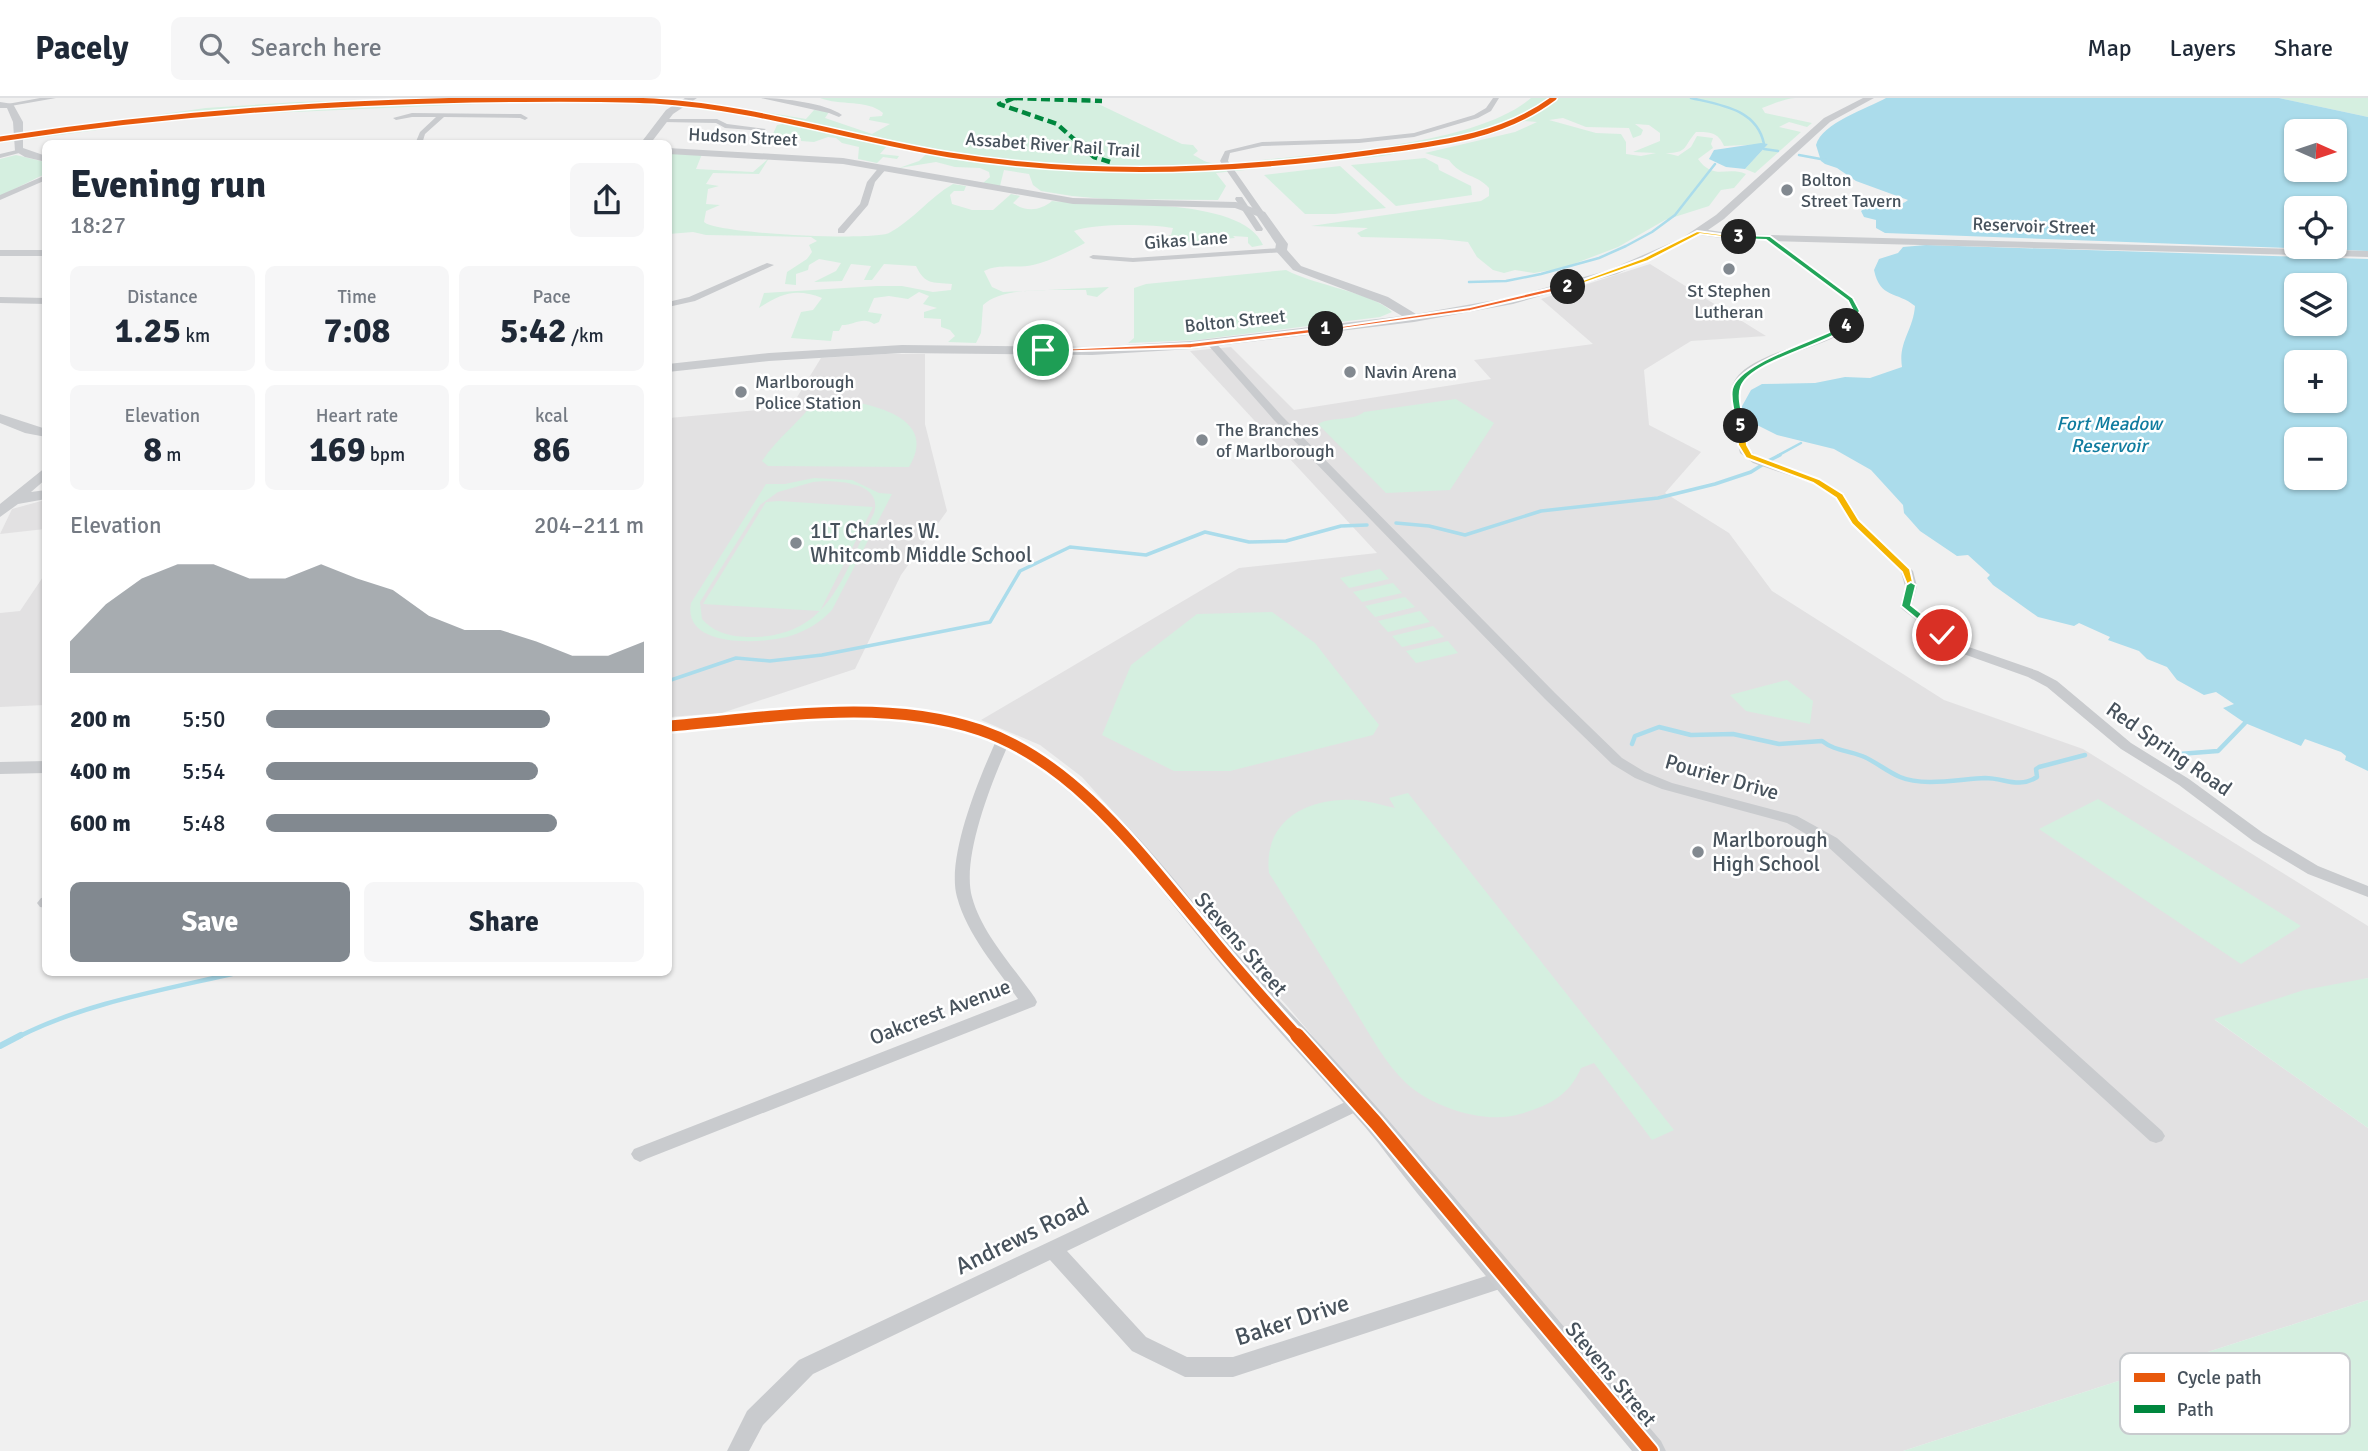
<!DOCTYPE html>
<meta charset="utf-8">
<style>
:root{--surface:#fff;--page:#f6f6f7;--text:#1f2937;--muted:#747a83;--line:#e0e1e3;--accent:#828990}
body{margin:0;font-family:Signika,sans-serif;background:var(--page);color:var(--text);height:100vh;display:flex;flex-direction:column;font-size:26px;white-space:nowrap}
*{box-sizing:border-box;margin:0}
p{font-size:23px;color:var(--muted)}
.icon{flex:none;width:38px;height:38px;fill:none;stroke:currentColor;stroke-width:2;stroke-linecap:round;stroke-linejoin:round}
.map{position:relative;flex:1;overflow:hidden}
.side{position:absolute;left:42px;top:42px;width:630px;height:836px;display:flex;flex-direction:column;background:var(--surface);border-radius:10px;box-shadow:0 2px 5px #0004}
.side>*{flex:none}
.needle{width:46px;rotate:93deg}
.fabs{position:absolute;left:2284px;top:21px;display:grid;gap:14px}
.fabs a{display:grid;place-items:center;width:63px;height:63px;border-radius:10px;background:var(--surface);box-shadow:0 2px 5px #0004;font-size:35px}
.pin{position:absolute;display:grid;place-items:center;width:60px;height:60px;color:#fff;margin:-30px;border:4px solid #fff;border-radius:50%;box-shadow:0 2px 7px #0007}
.km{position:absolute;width:35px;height:35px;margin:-18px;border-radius:50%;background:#222;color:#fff;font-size:19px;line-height:35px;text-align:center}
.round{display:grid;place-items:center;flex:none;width:74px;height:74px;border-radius:10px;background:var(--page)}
.headline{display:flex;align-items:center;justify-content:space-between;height:119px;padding:0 28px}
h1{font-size:38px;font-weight:800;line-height:52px}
.figures{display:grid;grid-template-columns:repeat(3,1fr);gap:10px;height:119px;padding:7px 28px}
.figures div{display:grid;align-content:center;border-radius:10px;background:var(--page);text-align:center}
.figures b{font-size:35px;font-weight:800}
.figures small{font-size:19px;font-weight:400}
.figures p{font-size:19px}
.chart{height:196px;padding:14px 28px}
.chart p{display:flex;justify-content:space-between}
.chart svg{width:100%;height:126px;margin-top:7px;fill:var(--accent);opacity:.7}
.action{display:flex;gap:14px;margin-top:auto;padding:14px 28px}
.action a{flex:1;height:80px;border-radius:10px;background:var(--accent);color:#fff;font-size:28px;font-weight:800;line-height:80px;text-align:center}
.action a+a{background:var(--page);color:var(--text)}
ul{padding:0 28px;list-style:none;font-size:23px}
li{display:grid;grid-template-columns:112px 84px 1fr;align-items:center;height:52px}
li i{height:18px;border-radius:9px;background:var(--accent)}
header{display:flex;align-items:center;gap:42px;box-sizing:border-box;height:98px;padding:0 35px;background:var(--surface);border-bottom:2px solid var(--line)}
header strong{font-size:33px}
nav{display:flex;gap:38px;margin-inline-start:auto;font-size:24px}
.search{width:490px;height:63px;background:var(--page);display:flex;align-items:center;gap:18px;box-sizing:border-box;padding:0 24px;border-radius:10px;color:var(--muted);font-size:26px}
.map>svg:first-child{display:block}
</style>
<header>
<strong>Pacely</strong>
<div class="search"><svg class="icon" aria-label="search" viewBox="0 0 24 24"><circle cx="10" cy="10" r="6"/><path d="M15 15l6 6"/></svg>Search here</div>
<nav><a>Map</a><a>Layers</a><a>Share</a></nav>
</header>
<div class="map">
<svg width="2368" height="1353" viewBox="0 0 2368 1353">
<rect width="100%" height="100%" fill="#f0f0f0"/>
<g fill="#e2e1e2">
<polygon points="1650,166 1766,238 1691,243 1644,272 1649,327 1701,354 1665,395 1729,435 1772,493 1944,602 2083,651 2368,828 2368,880 2215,922 2368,1030 2368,1202 1903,1353 1666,1353 1288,909 1082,679 1040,647 981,622 1239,470 1377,455 1190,253 1231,249 1294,312 1491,281 1474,262 1593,246 1541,201"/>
<polygon points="886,256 925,256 925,326 947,413 901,477 855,571 722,615 669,619 669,320 791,309 821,260"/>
<polygon points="45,402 45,431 0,436 12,411"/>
<polygon points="43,479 45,479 45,607 0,609 0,515 20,513"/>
</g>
<g fill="#d5efe0" fill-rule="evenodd">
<path d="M453 0C571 0 689 0 806 21L814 12 829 14 825 20 872 36 890 26 869 22 870 19 882 18 883 15C867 1 840 8 820 0H1086L1182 46 1193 47 1198 53 1193 57C1198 59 1203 63 1207 64 1217 68 1259 62 1272 61 1340 54 1479 45 1531 0H1795C1783 1 1774 6 1762 10L1765 15 1812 25 1807 29 1789 24 1779 29 1801 34 1755 75 1745 71 1768 46 1724 48C1718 34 1710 34 1696 34 1683 49 1688 55 1666 55L1678 58 1691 49 1697 38 1713 40 1711 46 1713 50 1698 61C1714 83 1726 68 1746 76L1734 90 1721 92 1709 108 1665 122 1618 149 1563 170 1534 175 1515 172 1504 175 1493 172 1477 159 1468 144 1440 141 1361 139 1357 135 1368 130 1311 128 1481 103 1489 98V90C1477 76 1461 79 1449 62L1425 55 1515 34 1537 24 1525 23 1475 40 1383 58 1216 75 1226 88 1218 102 1105 101 1072 98 1041 93 1033 87 1029 76 1004 72 1000 88 983 85 990 79 989 74 980 70 955 69 936 64 899 70 919 63 926 56 887 48 880 56 899 58 897 61 883 59 877 65 858 61 859 49 842 45 836 40 828 39 814 44 801 43V40L772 38 777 27 788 25 780 22 666 7 546 3 202 18 0 45V39L11 37 206 10 298 4ZM1563 20 1586 29 1629 30 1633 40 1641 37 1643 32 1635 26 1649 27 1660 35V43L1633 54 1656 55 1641 58 1626 56V44L1621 36 1596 35 1549 22Z"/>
<polygon points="2279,0 2368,0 2368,19"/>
<path d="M668 56H702L696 71 753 74 769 60 759 76 713 75 706 86 719 88 708 91 706 106 720 107 706 113 704 124C716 136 873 143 889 135 912 123 930 99 953 86L966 88 964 93H954L950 97 952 106 972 112H993L1011 96 1020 98 1013 105C1026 114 1040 113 1052 103 1100 108 1243 97 1263 147L1252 149 1248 145V139L1233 138 1235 140 1157 147 1154 141 1171 137 1173 130C1152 126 1093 125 1074 133L1085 145C1070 153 1050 163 1033 167 1017 171 1000 165 984 173L992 189 1003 194 1109 189 1097 199 1087 197 1086 192C1058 193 1004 187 983 207L981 235 976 245 948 244 955 238 950 232 941 229V221L924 220V214L937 210 923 206 929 198 919 194 908 201 889 198 874 200 868 214 882 216 879 224 874 226C863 218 854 227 842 227L839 233H833L831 243 791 240 801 214 813 212 822 200C794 189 779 197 759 210L764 195 877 188H902L933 194 951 192 952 186C932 184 925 187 916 168L884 166 872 182H864L871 168 851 166 842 183 814 184 836 173 841 165 819 161 809 167 808 172 796 176V187L785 186 787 174 807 161 812 154 809 147 817 143 811 139 706 137 693 134 669 136Z"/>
<polygon points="16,57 45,64 45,76 0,98 0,61"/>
<polygon points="1425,60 1438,67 1439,72 1471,88 1472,97 1396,108 1351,67"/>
<polygon points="1340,68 1386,110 1335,116 1305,116 1264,77"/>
<path d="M1286 172C1313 187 1374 195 1392 214L1380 219 1197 242 1128 245 1134 240V190L1146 186Z"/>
<path d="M817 300C851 301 944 313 909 369L768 368 762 363C778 339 801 323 817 300Z"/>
<path d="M1456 301 1494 325 1450 392 1386 395 1318 326C1332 318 1351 324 1364 314Z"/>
<path d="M814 380 852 382 879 395 892 396 832 512C821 524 806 533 790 538 763 546 682 551 691 505L766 386H785ZM813 384C833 382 884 383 874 415 843 476 831 539 751 539 732 539 714 535 702 521L700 504 760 407 778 394Z"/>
<polygon points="779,403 873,409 820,513 703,506 766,404"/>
<polygon points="1380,471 1389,481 1349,490 1340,480"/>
<polygon points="1393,485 1402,495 1362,504 1353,494"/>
<polygon points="1405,499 1415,509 1375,519 1365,508"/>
<polygon points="1420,513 1430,524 1388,534 1378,523"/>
<polygon points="1272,514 1315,545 1379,627 1373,637 1230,673 1174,673 1102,637 1131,567 1197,516"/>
<polygon points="1433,528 1444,539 1402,549 1392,538"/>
<polygon points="1448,543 1458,555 1416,565 1406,553"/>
<polygon points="1787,582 1813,603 1810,626 1746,613 1730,597"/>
<path d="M1408 695 1674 1032 1652 1042 1594 965 1581 970C1569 998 1548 1008 1520 1016 1485 1027 1432 1009 1406 985 1384 964 1370 936 1354 911 1326 866 1297 820 1269 775 1263 722 1308 699 1356 702 1369 703 1382 707 1395 710L1389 700Z"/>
<polygon points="2098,701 2301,828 2241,866 2039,731"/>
<polygon points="2368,880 2368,1030 2214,921 2304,892"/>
<polygon points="2368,1202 2368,1353 1903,1353"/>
</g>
<g fill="#abdceb" fill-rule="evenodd">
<path d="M1886 0H2279L2368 19V153L1885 135 1876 130V122L1864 119 1861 113C1875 101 1897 112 1908 102L1856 83 1837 70 1825 66 1821 63 1816 47C1822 25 1868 10 1886 0ZM2296 33H2334V72H2296ZM2296 110H2334V149H2296Z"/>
<polygon points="1761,45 1768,46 1745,71 1726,69 1709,61 1714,52"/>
<path d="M1926 147 2368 161V673L2345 662 2346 658 2341 654 2305 641 2301 648 2245 625 2223 610 2234 606 2216 594 2204 597 2177 582 2167 569 2147 561 2139 553 2108 542 2110 539 2079 525 2074 528 2038 519 1993 487 1987 480 1990 477 1968 457 1957 458 1920 433 1904 415 1903 407 1871 372 1834 351 1777 337 1747 322 1741 310 1751 292 1762 286 1815 285 1845 279 1870 280 1902 269C1898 244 1913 233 1915 208 1897 193 1880 201 1874 172L1879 161 1898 155 1903 149ZM2296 187H2334V226H2296ZM2296 264H2334V303H2296ZM2296 341H2334V380H2296Z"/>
</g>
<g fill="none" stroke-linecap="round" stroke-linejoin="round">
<g stroke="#abdceb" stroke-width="2.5">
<path d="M1691 0C1721 7 1757 11 1764 46"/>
<polyline points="1764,51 1778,53"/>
<polyline points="1799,57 1826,62"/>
<polyline points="1469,184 1506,183 1541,176 1599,160 1626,148 1652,134 1675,117 1715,66"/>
<polyline points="1777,358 1801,345"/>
</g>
<g stroke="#abdceb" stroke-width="3.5">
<polyline points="1768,363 1780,357"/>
<polyline points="1396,425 1429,428 1465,437 1541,413 1658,400 1715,386 1751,374 1762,367"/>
<polyline points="668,583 736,560 770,563 822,557 990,524 1020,473 1070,449 1146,457 1205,434 1249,444 1286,443 1341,428 1367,427"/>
</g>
<g stroke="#abdceb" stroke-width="4.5">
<path d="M1632 646 1635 638 1659 629 1691 637 1733 636 1779 646 1822 643C1835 653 1847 652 1862 658 1875 663 1886 673 1900 679 1923 689 1960 681 1985 680 2005 680 2018 691 2037 679L2036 671 2039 669 2085 657"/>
<polyline points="2166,657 2218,653 2245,625"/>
<path d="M18 939C85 905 163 892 236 875"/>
</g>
<polyline stroke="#abdceb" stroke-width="6" points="0,948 21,937"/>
<g fill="#c9cbce" fill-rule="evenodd">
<polygon points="40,0 56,0 5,9 2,7"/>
<path d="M761 0C782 0 826 5 842 17L839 19 829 15Z"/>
<polygon points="1493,0 1499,0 1491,13 1478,20 1414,39 1359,45 1262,48 1230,55 1228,63 1265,116 1261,118 1258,118 1220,63 1225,53 1262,44 1359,41 1414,35 1474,17 1486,10"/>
<polygon points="412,15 521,16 528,20 525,22 520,20 444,19 425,36 422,46 415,46 420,34 436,19 412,19 396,22 393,20"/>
<polygon points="664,21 717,21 727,26 766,31 763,33 725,30 716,25 662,24"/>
<polygon points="21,51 23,54 0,60 0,56"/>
<polygon points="880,68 887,70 875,84 868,107 844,135 838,135 838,131 860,106 867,84"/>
<polygon points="46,77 46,82 0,102 0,97"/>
<polygon points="1236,99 1242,99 1263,131 1262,133 1256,133 1235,101"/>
<path d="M1765 138H1771L1854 200 1861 213C1859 217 1856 223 1853 227 1830 251 1751 259 1741 288 1736 302 1745 337 1749 352L1761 361 1820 381 1844 396 1860 422 1913 473 1917 488 1912 507 1963 547 2038 573 2057 583 2131 645 2189 681 2263 735 2318 768 2368 788V799L2308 776 2253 743 2179 687 2121 651 2047 589 2028 579 1955 553 1902 511 1900 508 1905 488 1901 474 1852 426 1836 400 1812 385 1753 365 1740 355 1734 330 1731 293C1737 251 1829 251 1853 213L1847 203 1765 142Z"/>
<polygon points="1281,150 1284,150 1284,154 1133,164 1093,161 1089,159 1093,157 1133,160"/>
<polygon points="767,165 774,167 695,203 668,209 668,204 689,199"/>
<polygon points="0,199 46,200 46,206 0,205"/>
<polygon points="1208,243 1214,243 1281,317 1555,595 1622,660 1645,674 1672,685 1797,718 1837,740 2162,1033 2165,1038 2162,1043 2156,1045 2150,1043 1827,748 1787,725 1662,691 1635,680 1612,666 1545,601 1273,321 1208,247"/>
<path d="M1003 639 1010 643C993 680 961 759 972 799 982 836 1013 868 1035 900L1037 904 1035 908 646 1061 640 1064 634 1061 631 1056 634 1051 1018 901C997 870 967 837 957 799 946 760 979 680 996 643Z"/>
<polygon points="46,799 46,810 40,809 37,805 41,800"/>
<polygon points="1358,998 1364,1000 1367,1005 1364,1010 1067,1153 1146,1239 1187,1259 1233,1259 1505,1172 1512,1175 1515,1181 1512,1187 1233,1279 1185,1279 1132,1253 1050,1162 813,1276 763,1327 749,1353 727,1353 747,1313 799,1262"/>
</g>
<g fill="#cacccf" fill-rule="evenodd">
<polygon points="685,0 697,0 673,16 650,46 640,46 666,12"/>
<polygon points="1863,0 1874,0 1830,24 1724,121 1708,132 1735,136 2368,153 2368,159 1735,142 1700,137 1617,176 1513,206 1414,224 1191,251 1092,257 902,255 769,263 668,274 668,266 769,255 902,247 1092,249 1191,243 1402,218 1380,205 1293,172 1275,152 1276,146 1257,118 1235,110 1073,106 843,66 668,56 668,50 843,60 1073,100 1236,104 1265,114 1288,146 1287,152 1301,168 1388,199 1416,216 1512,199 1609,172 1682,140 1716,117 1824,20"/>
<polygon points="0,4 13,6 23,24 23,50 46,58 46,64 25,59 15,53 13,24 7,10 0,10"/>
<rect x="0" y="152" width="46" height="6"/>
<polygon points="0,316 46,331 46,339 25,335 0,325"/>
<polygon points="46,369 46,381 31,394 46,392 46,401 18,406 0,419 0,406"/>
<path d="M825 610C891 609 963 611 1022 644 1112 692 1173 784 1239 858 1287 912 1337 963 1384 1017 1477 1125 1568 1234 1661 1343L1666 1353H1632C1560 1267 1488 1181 1417 1095 1399 1073 1383 1050 1365 1029 1322 980 1278 933 1236 884 1160 796 1089 681 977 637 890 604 759 626 668 634V622Z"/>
<polygon points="46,663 46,675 0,676 0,664"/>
</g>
<g stroke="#00873e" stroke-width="4.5" stroke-dasharray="9 4.5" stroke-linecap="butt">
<polyline points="1014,0 999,6 1057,26 1094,59 1110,64"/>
<polyline points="1014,0 1102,3"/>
</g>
<g stroke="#fff" stroke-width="8">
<path id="cycleway-far2" d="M0 41C157 17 314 5 472 2 533 1 594 0 654 3 755 9 851 41 950 57 1088 79 1229 74 1367 55 1432 46 1500 41 1554 0"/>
</g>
<g stroke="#fff" stroke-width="16">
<path id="cycleway-far1" d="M668 628C769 620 881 599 980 632 1075 664 1142 758 1204 831 1234 868 1266 904 1298 939"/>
</g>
<g stroke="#fff" stroke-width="18">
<polyline id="cycleway" points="1297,937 1376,1025 1651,1353"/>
</g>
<use href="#cycleway-far2" stroke="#e8590c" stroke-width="5"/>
<use href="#cycleway-far1" stroke="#e8590c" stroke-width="11"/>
<use href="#cycleway" stroke="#e8590c" stroke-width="14"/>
</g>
<polygon fill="#f0652b" stroke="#fff" stroke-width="2" points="1326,229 1329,233 1191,250 1043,254 1039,252 1191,245"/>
<polygon fill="#f0652b" stroke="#fff" stroke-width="2" points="1568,186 1570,190 1470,213 1326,233 1322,231 1470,209"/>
<polygon fill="#f5b400" stroke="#fff" stroke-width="2" points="1697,133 1742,139 1739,141 1700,136 1648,163 1570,190 1564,189 1643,160"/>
<polygon fill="#22a559" stroke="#fff" stroke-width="2" points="1739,137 1770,138 1853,200 1860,213 1849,230 1843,228 1853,213 1848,203 1766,142 1736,141"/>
<path fill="#22a559" stroke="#fff" stroke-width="2" d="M1844 227 1850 228C1827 247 1750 263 1741 289 1737 300 1743 317 1745 328L1738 329C1735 320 1730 301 1732 291 1738 264 1819 242 1844 227Z"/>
<polygon fill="#f5b400" stroke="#fff" stroke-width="2" points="1741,325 1745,328 1747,347 1752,356 1819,381 1843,396 1859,422 1910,471 1914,489 1908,489 1902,474 1852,426 1836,400 1813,385 1746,360 1738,347 1737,328"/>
<polygon fill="#22a559" stroke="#fff" stroke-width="2" points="1911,484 1916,487 1911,507 1946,535 1946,539 1939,539 1901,508 1906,487"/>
<g fill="#828990" stroke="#fff" stroke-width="2.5">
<circle cx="1787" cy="92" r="7"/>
<circle cx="1729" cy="171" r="7"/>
<circle cx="1350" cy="274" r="7"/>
<circle cx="741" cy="294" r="7"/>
<circle cx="1202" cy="342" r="7"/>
<circle cx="796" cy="445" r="7"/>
<circle cx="1698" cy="754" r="7"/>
</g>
<g text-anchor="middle" stroke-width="5" stroke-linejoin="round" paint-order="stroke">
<g font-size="18" fill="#47525c" stroke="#fff">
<text transform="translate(743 39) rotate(3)" y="6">Hudson Street</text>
<text transform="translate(1053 47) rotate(4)" y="6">Assabet River Rail Trail</text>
<text transform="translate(2034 128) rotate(2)" y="6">Reservoir Street</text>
<text transform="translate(1186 142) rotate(-4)" y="6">Gikas Lane</text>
<text transform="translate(1235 223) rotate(-6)" y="6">Bolton Street</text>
</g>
<g font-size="18" fill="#47525c" stroke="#fff" text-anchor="start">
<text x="1801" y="88">Bolton<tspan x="1801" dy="21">Street Tavern</tspan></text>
<text x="1729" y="199" text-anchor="middle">St Stephen<tspan x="1729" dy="21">Lutheran</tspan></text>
<text x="1364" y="280">Navin Arena</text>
<text x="755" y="290">Marlborough<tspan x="755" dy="21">Police Station</tspan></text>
<text x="1216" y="338">The Branches<tspan x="1216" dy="21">of Marlborough</tspan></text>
</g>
<g font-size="19" font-style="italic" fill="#107c9f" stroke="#fff">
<text x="2109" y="332">Fort Meadow<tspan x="2109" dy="22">Reservoir</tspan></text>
</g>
<g font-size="21" fill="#47525c" stroke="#fff" text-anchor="start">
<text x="810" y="440">1LT Charles W.<tspan x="810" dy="24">Whitcomb Middle School</tspan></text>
<text x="1712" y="749">Marlborough<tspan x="1712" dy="24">High School</tspan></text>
</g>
<g font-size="21" fill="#47525c" stroke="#fff">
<text transform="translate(2169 651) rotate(35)" y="7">Red Spring Road</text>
<text transform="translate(1722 679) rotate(16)" y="7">Pourier Drive</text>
<text transform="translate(1241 846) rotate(49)" y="7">Stevens Street</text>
<text transform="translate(940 914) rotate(-21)" y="7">Oakcrest Avenue</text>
<text transform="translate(1611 1276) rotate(50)" y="7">Stevens Street</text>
</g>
<g font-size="24" fill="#47525c" stroke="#fff">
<text transform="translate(1022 1138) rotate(-26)" y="8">Andrews Road</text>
<text transform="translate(1292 1222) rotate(-18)" y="8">Baker Drive</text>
</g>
</g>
<rect x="2120" y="1255" width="230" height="81" rx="10" fill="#fff" stroke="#c8cbce" stroke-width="2"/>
<rect x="2134" y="1275" width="31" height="9" fill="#e8590c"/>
<rect x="2134" y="1307" width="31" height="8" fill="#00873e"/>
<g font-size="19" fill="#47525c">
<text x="2177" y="1286">Cycle path</text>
<text x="2177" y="1318">Path</text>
</g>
</svg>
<div class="fabs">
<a><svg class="needle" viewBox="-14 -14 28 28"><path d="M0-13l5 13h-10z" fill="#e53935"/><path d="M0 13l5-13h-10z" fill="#747a83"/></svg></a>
<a><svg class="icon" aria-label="locate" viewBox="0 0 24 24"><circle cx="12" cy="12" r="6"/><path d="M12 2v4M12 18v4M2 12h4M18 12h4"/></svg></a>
<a><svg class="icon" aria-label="layers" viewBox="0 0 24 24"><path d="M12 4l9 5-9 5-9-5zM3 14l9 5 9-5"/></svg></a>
<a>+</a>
<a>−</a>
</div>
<div class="pin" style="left:1043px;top:252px;background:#1e9e55"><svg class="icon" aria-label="arrive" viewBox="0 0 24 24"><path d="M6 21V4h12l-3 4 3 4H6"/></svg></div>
<div class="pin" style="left:1942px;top:537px;background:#d93025"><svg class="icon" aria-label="check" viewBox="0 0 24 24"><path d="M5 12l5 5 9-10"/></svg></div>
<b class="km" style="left:1326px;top:231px">1</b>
<b class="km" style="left:1568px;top:189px">2</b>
<b class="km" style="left:1739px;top:139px">3</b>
<b class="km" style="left:1847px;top:228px">4</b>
<b class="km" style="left:1741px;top:328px">5</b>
<section class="side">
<div class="headline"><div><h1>Evening run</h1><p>18:27</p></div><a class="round"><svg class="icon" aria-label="share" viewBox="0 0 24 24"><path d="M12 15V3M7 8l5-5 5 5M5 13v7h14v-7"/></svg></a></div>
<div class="figures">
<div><p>Distance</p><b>1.25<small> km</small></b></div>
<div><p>Time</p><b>7:08</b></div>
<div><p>Pace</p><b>5:42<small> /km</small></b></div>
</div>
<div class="figures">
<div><p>Elevation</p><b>8<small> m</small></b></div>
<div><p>Heart rate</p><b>169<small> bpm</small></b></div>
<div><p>kcal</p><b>86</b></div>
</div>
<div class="chart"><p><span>Elevation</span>204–211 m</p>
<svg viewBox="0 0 160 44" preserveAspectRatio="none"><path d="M0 44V33L10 20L20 11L30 6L40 6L50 11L60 11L70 6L80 11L90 15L100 24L110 29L120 29L130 33L140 38L150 38L160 33V44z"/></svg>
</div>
<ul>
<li><b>200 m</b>5:50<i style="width:75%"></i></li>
<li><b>400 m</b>5:54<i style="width:72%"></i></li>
<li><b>600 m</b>5:48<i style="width:77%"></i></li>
</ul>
<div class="action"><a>Save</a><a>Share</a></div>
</section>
</div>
